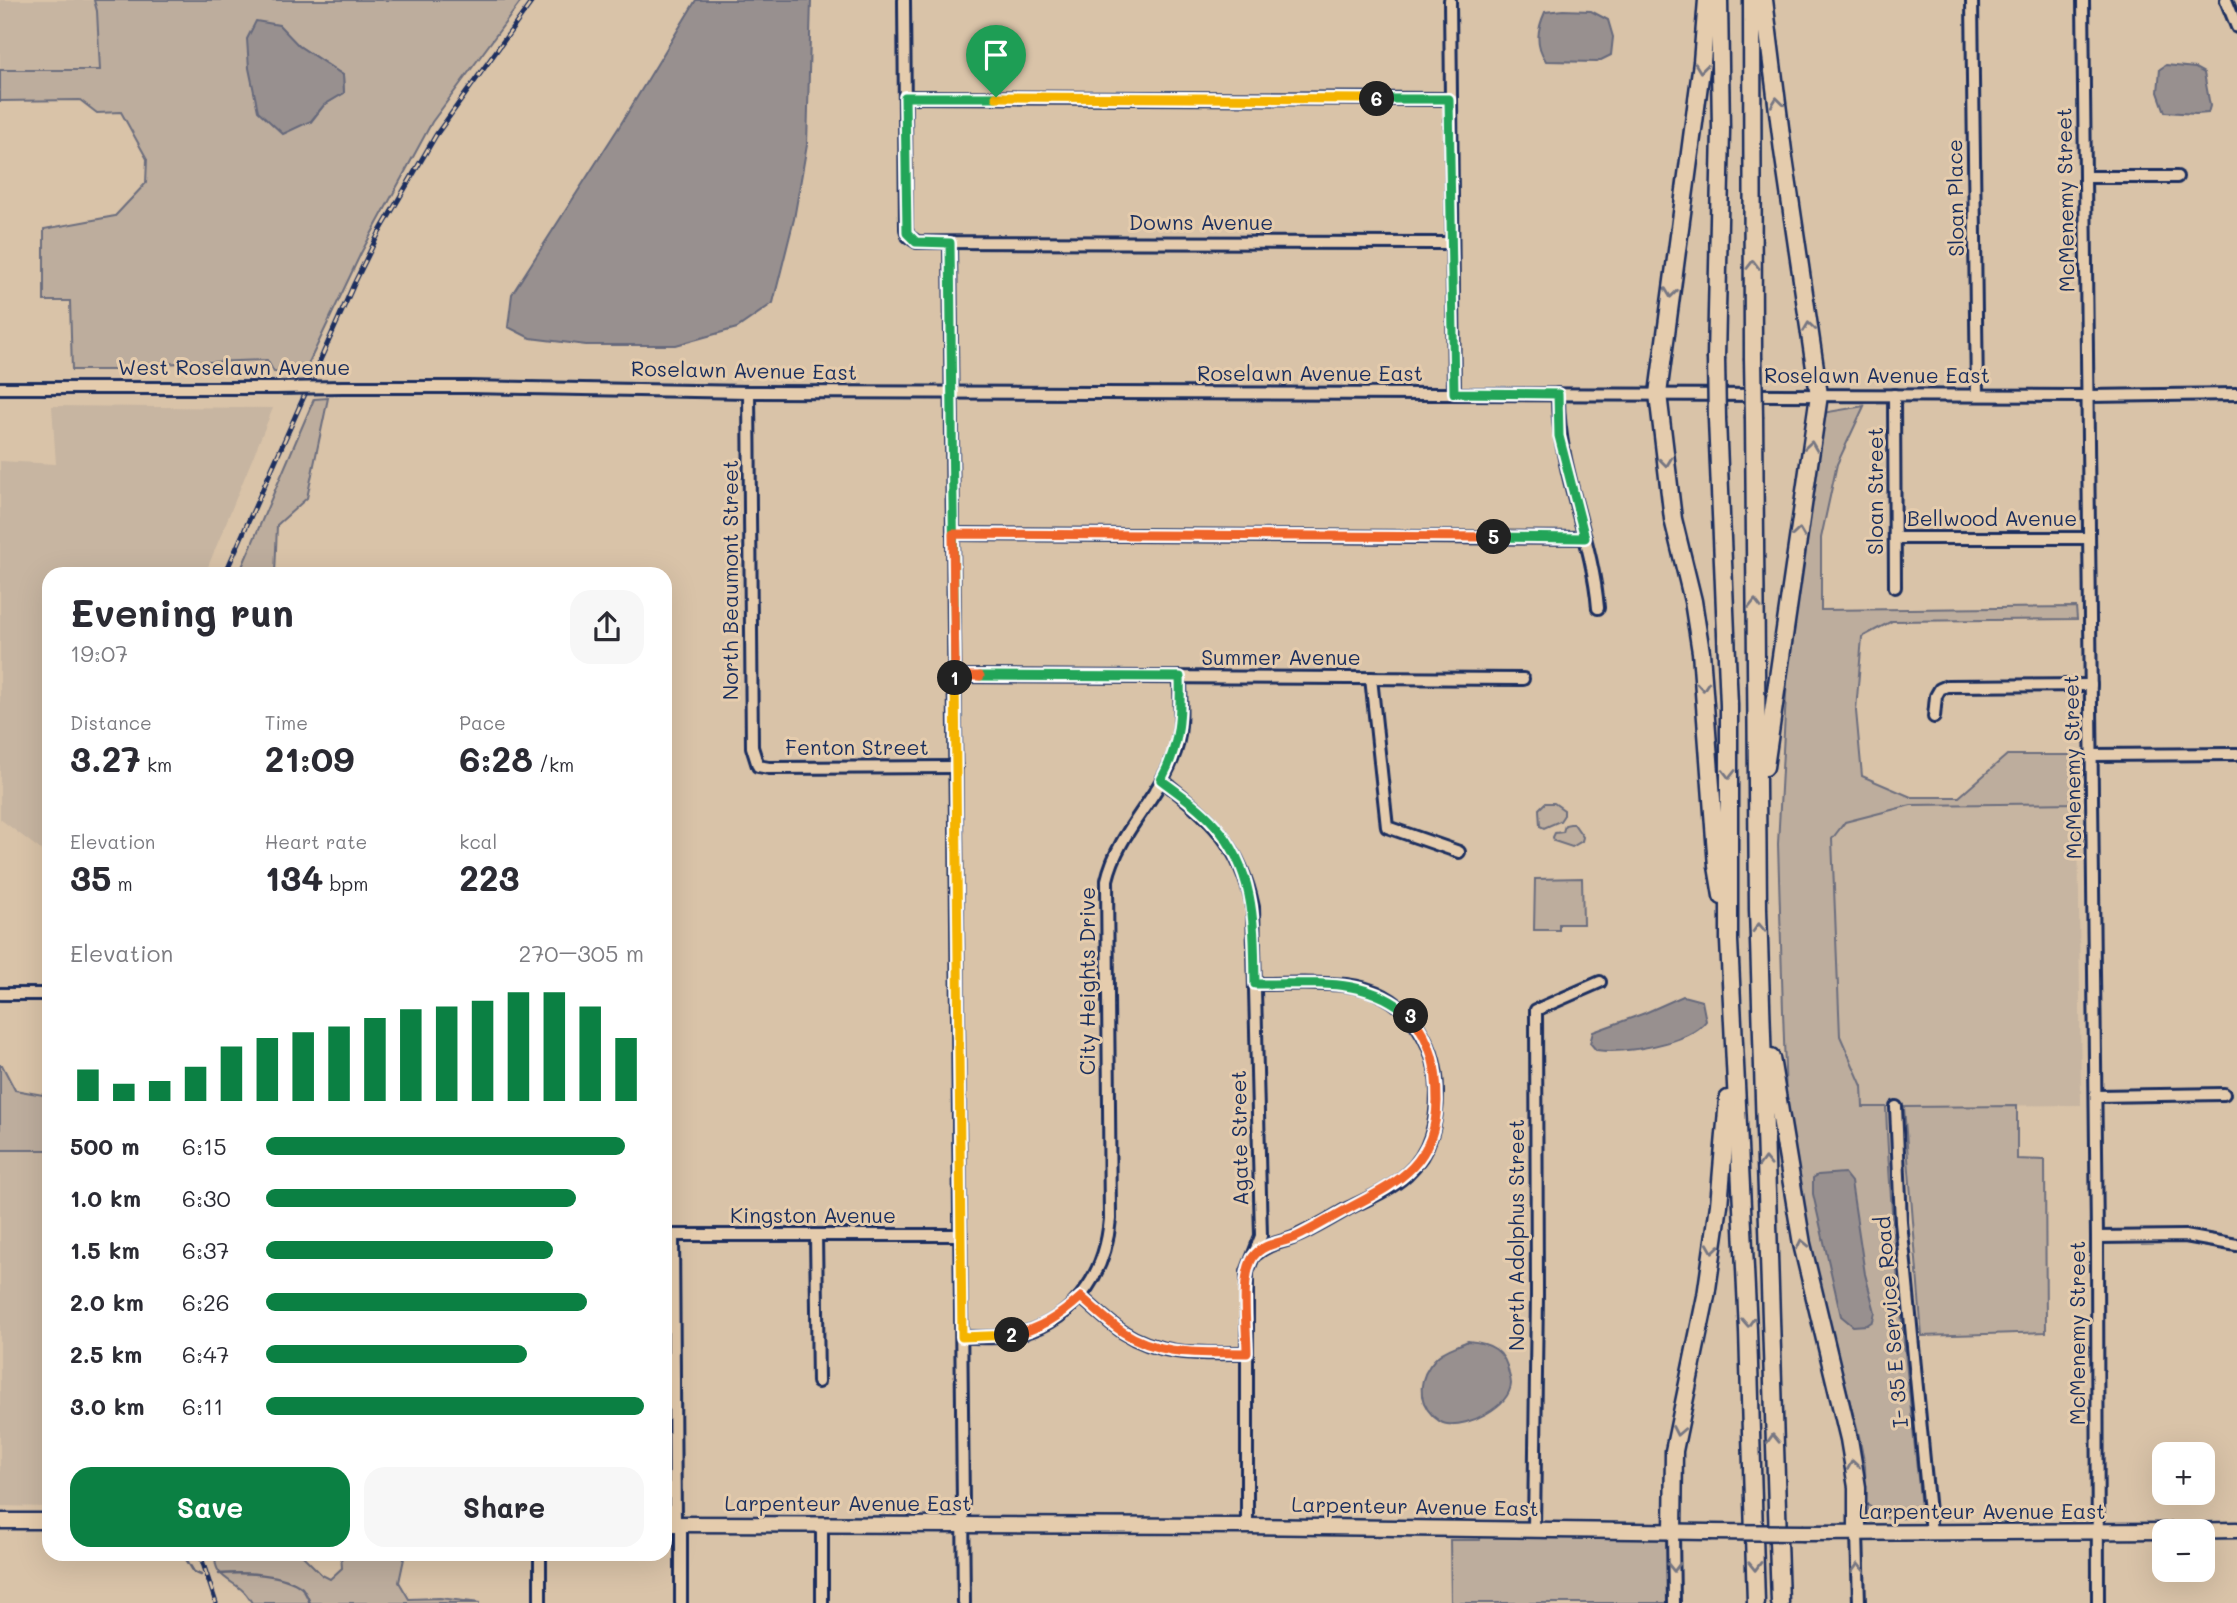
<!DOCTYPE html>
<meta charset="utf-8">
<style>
:root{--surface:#fff;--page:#f7f7f7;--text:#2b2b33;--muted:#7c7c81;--accent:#0b8043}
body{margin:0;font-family:Mali,sans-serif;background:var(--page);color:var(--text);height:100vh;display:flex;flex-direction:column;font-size:26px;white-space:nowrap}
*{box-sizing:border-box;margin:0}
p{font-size:23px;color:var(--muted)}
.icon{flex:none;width:38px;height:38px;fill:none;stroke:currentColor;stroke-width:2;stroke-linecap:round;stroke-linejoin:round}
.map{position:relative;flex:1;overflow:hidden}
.details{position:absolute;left:42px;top:567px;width:630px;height:994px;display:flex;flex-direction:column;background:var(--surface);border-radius:21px;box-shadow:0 7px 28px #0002}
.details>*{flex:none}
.tools{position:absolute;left:2152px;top:1442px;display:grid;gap:14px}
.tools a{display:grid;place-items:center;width:63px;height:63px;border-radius:14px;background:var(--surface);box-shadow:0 7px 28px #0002;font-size:35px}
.pin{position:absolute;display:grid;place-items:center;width:60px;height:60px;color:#fff;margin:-72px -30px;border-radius:50% 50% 50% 0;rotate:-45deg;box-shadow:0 0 7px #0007}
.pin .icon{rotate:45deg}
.km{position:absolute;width:35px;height:35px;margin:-18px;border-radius:50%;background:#222;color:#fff;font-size:19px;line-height:35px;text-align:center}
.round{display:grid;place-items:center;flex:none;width:74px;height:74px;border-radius:21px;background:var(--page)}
.headline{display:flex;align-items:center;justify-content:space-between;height:119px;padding:0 28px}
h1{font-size:38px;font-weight:700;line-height:52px}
.metrics{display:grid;grid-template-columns:repeat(3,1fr);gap:10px;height:119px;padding:7px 28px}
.metrics div{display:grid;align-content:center}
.metrics b{font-size:35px;font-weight:700}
.metrics small{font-size:19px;font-weight:400}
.metrics p{font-size:19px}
.chart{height:196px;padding:14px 28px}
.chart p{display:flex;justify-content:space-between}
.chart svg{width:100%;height:126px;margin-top:7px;stroke:var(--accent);stroke-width:6}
.action{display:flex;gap:14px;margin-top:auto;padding:14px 28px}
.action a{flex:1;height:80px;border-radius:21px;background:var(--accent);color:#fff;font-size:28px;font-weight:700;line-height:80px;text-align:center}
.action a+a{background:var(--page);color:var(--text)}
ul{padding:0 28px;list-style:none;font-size:23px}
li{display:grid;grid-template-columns:112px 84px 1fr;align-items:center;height:52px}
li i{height:18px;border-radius:9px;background:var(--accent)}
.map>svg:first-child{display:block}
</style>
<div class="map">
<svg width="2237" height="1603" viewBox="0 0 2237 1603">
<rect width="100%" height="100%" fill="#d9c3a8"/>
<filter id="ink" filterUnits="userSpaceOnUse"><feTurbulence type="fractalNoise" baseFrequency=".0143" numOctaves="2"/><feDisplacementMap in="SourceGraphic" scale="14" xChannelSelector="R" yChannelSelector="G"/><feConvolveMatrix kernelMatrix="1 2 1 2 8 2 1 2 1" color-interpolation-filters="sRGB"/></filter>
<g filter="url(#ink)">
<g fill="#c7b5a1">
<polygon points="0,0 94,0 97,11 100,70 0,70"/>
<polygon points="52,406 273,408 205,574 49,574 49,856 0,819 0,461 56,464"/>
<polygon points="2078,803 2081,1105 1863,1107 1862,1086 1840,1036 1832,839 1845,822 1911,805"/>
<polygon points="0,1151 49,1151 49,1507 0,1506"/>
</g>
<g fill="#bdad9d" stroke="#6c6e7e" stroke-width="2" fill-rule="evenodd">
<path d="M94 0H522L432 122 361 253 304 373 274 372 267 360 157 364 152 370H72L70 301H44V229L115 216 146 183 147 159 121 112 97 113 80 100 0 101V70H100L97 11ZM278 25 299 46 343 75 344 93 324 105 311 122Z"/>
<polygon points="328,398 307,498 277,525 275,574 239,574 314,399"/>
<path d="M1864 406 1837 464 1821 538V610L2076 607 2077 619 1892 621 1862 637 1856 711 1862 776 1911 797H1959L2007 755H2079L2078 803 1911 805 1845 822 1832 839 1840 1036 1862 1086 1863 1107H1886C1891 1241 1908 1374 1921 1508L1918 1515 1910 1518H1882L1880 1513 1866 1504 1865 1466 1859 1436 1838 1358 1825 1320 1811 1260 1787 1126 1783 1011 1778 844 1787 677 1822 413Z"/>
<polygon points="1545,803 1554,803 1564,810 1564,815 1560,821 1544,828 1540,826 1539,809"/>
<polygon points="1570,824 1574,824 1583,837 1582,841 1572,847 1554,841 1553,837 1555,833 1563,832 1565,825"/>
<polygon points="1582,878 1583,924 1559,924 1559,930 1534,930 1535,879"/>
<polygon points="0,1065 2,1065 15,1090 49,1096 49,1150 0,1150"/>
<polygon points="2017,1106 2017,1159 2045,1160 2046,1332 1922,1336 1904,1107"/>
<polygon points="1481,1529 1673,1531 1674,1603 1451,1603 1450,1540 1480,1540"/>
<path d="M216 1554H301L322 1575 330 1579 342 1568 341 1554H405L399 1582 409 1599 440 1598 480 1603H252C249 1598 246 1593 241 1589 228 1579 212 1574 216 1554Z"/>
</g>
<g fill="#98908f" stroke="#66697b" stroke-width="2">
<polygon points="696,0 811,0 807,145 794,219 773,303 737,328 676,345 586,345 530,338 508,327 512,294 619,127"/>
<path d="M1563 10 1591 11 1608 20 1613 37 1611 55 1597 62 1546 61C1535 44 1537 30 1545 12Z"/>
<polygon points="256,21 279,25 299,46 343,75 344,93 324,105 311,121 283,134 258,111 249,68 247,39"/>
<polygon points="2166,65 2195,68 2204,73 2210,106 2208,113 2196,114 2165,112 2158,92 2160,69"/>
<path d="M1683 996 1702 1001 1706 1021C1689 1044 1624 1054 1596 1050L1590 1043 1593 1032 1645 1013Z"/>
<polygon points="1844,1173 1851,1182 1865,1274 1875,1312 1873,1321 1867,1325 1853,1326 1841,1316 1813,1194 1813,1178 1818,1175"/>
<path d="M1468 1341C1491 1343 1505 1350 1509 1374 1510 1377 1511 1381 1511 1384 1509 1407 1468 1427 1447 1424 1441 1424 1437 1419 1433 1416 1416 1399 1419 1377 1435 1359 1442 1350 1458 1346 1468 1341Z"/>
</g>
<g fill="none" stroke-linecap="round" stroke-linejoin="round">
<g stroke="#66697b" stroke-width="2.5">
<polyline points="183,1554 194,1572 201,1575"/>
<path d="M219 1574C242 1572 284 1573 302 1588 305 1592 308 1598 310 1603"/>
</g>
<g stroke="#1b2f5e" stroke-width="16">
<g id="minor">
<polyline points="904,0 906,229 908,236 917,242 1451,243"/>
<polyline points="1450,0 1454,393"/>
<polyline points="1972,0 1977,395"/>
<polyline points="2083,0 2097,1237 2098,1603"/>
<polyline points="2226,0 2237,27"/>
<polyline points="905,97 1449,99"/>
<polyline points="2085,177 2177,177"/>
<polyline points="950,243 964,1603"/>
<polyline points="343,387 468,387 749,392 2088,396 2237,394"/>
<polyline points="0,388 275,388"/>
<polyline points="749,392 752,747 758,766 769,768 956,767"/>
<path d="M1558 394C1557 468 1592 535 1598 608"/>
<polyline points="1894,395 1895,587"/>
<polyline points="953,534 1585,538"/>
<polyline points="1895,538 2088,538"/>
<polyline points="955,676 1523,679"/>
<polyline points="1371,678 1387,827 1459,852"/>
<polyline points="1934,717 1936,696 1940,689 1947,686 2091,685"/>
<polyline points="2092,755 2237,754"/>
<path d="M1162 780C1210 818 1240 844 1253 907L1261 1236 1247 1272V1526"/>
<path d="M1255 984C1285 984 1317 982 1346 985 1403 991 1437 1038 1437 1092 1437 1123 1431 1152 1407 1174 1390 1190 1367 1199 1347 1209 1330 1219 1313 1229 1295 1237 1281 1243 1268 1243 1256 1254"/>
<polyline points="0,994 49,994"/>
<polyline points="2096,1096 2224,1094"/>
<polyline points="1896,1107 1901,1222 1931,1533"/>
<polyline points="665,1235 961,1235"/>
<polyline points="673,1235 675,1524"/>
<polyline points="816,1235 818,1382"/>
<polyline points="2097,1237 2185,1236 2237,1245"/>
<path d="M1081 1297C1095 1309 1108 1322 1123 1332 1161 1357 1204 1353 1247 1353"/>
<path d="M962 1337C978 1337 994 1338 1010 1336 1071 1325 1105 1278 1110 1219L1107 880C1118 831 1159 799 1175 752 1183 728 1180 702 1180 677"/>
<polyline points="681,1525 681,1603"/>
<polyline points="822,1525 822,1603"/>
<polyline points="1534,1529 1537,1295 1536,1010 1600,982"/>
<polyline points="1673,1531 1674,1603"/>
<polyline points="1857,1533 1859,1603"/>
<polyline points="540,1554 540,1603"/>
</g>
</g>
<g stroke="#1b2f5e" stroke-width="19">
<g id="major">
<polyline points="0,1521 49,1521"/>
<polyline points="665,1524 1247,1526 1710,1532"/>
<polyline points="2171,1531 2237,1530"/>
<polyline points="1804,1533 2165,1531"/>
</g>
</g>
<g stroke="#1b2f5e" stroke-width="21">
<g id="highway">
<polyline points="1707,0 1702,62 1658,394 1673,519 1693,601 1701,652 1717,866 1722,896"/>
<polyline points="1752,0 1753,358"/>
<polyline points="1764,0 1783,151 1819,395 1765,767"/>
<polyline points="1716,358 1721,130 1719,0"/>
<polyline points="1754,418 1758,909 1780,1603"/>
<polyline points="1717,419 1729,705 1729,941 1748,1330 1756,1603"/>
<polyline points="1771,1058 1802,1244 1849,1439 1857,1487 1857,1533"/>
<polyline points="1673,1531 1674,1451 1706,1296 1719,1205 1728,1099"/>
</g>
</g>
<use href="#minor" stroke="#e5ccad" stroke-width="10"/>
<use href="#major" stroke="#e5ccad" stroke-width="14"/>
<use href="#highway" stroke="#e5ccad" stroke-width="16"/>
<g stroke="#1b2f5e" stroke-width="5">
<g id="rail">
<polyline points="225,574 354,284 379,233 436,135 533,0"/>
<polyline points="200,1554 216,1603"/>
</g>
</g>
<use href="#rail" stroke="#e5ccad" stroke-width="2.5" stroke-dasharray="8" stroke-linecap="butt"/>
<g stroke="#1b2f5e" stroke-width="16" stroke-linecap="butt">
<polyline id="minor-bridge" points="275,388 343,387"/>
</g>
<g stroke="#1b2f5e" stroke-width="19" stroke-linecap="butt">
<polyline id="major-bridge" points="1710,1532 1804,1533"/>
</g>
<g stroke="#1b2f5e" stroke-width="21" stroke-linecap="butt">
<g id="highway-bridge">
<polyline points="1716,358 1717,419"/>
<polyline points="1753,358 1754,418"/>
</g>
</g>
<use href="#minor-bridge" stroke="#e5ccad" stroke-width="10"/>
<use href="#major-bridge" stroke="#e5ccad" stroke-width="14"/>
<use href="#highway-bridge" stroke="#e5ccad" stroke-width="16"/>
</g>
<defs><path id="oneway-chevron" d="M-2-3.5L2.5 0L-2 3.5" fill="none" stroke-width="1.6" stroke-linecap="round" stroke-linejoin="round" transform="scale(1.75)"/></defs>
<g stroke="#767682">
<use href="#oneway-chevron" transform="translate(1701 68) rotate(97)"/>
<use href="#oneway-chevron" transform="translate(1777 102) rotate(-97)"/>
<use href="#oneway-chevron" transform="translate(1753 265) rotate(-90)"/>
<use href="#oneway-chevron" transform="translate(1671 293) rotate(97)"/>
<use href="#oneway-chevron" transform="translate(1809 327) rotate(-98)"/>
<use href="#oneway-chevron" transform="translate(1811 446) rotate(-82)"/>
<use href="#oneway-chevron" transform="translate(1666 462) rotate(83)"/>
<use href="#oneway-chevron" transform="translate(1799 533) rotate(-82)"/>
<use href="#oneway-chevron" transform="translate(1755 604) rotate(-90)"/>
<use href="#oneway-chevron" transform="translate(1703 686) rotate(86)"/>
<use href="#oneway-chevron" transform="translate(1729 774) rotate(90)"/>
<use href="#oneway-chevron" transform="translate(1759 928) rotate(-92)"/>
<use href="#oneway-chevron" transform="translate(1765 1162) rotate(-92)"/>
<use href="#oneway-chevron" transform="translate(1802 1244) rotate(-102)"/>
<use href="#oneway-chevron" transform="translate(1713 1248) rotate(98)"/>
<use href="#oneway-chevron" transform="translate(1748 1322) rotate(87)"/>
<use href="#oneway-chevron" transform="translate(1678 1431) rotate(101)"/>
<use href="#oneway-chevron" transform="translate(1773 1439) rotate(-92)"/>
<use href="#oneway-chevron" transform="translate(1853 1465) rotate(-99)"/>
<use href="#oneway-chevron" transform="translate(1755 1566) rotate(89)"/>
<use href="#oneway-chevron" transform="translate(1674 1567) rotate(89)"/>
<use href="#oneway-chevron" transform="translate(1858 1568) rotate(-92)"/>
</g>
</g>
<g fill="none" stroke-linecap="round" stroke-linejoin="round" filter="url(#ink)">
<g stroke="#fff" stroke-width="14">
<polyline id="split-1" points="955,678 950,243 916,242 907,233 905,97 996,97"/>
</g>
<g stroke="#fff" stroke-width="14">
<polyline id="split-2" points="955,678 962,1337 1012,1335"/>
</g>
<g stroke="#fff" stroke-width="14">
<path id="split-3" d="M1012 1335C1040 1329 1060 1316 1081 1297 1095 1309 1108 1322 1123 1332 1161 1357 1204 1352 1247 1353 1247 1328 1240 1277 1253 1257 1263 1243 1281 1243 1296 1237 1315 1228 1334 1216 1353 1206 1401 1181 1436 1162 1437 1101 1437 1068 1432 1042 1411 1016"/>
</g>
<g stroke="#fff" stroke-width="14">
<path id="split-4" d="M980 676 1180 677C1181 715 1180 746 1161 780 1180 794 1200 808 1215 825 1256 871 1254 927 1255 984 1312 985 1366 975 1411 1016"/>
</g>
<g stroke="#fff" stroke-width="14">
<polyline id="split-5" points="980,676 955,676 953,534 1494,537"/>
</g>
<g stroke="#fff" stroke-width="14">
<polyline id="split-6" points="1377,99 1449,99 1454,393 1558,394 1559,436 1585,538 1494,537"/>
</g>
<g stroke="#fff" stroke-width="14">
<polyline id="split-7" points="996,97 1377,99"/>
</g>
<use href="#split-1" stroke="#22a559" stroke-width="9"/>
<use href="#split-2" stroke="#f5b400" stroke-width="9"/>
<use href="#split-3" stroke="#f0652b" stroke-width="9"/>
<use href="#split-4" stroke="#22a559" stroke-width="9"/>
<use href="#split-5" stroke="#f0652b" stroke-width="9"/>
<use href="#split-6" stroke="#22a559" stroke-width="9"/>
<use href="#split-7" stroke="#f5b400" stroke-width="9"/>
</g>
<g text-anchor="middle" stroke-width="6" stroke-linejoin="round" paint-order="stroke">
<g font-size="21" fill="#1b2f5e" stroke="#e5ccad">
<text transform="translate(1956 198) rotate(-91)" y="7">Sloan Place</text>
<text transform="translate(2066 200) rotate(-91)" y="7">McMenemy Street</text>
<text x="1201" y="230">Downs Avenue</text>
<text x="234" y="375">West Roselawn Avenue</text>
<text transform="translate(744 371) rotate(1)" y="7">Roselawn Avenue East</text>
<text x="1310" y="381">Roselawn Avenue East</text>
<text x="1877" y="383">Roselawn Avenue East</text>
<text transform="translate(1876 491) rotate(-90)" y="7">Sloan Street</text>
<text x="1992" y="526">Bellwood Avenue</text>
<text transform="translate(731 580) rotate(-90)" y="7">North Beaumont Street</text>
<text x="1281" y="665">Summer Avenue</text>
<text x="857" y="755">Fenton Street</text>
<text transform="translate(2073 767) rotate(-91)" y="7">McMenemy Street</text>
<text transform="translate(1088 981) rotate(-90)" y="7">City Heights Drive</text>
<text transform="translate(1240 1138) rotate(-91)" y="7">Agate Street</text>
<text x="813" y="1223">Kingston Avenue</text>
<text transform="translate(1517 1235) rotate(-90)" y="7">North Adolphus Street</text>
<text transform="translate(1892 1322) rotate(-95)" y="7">I- 35 E Service Road</text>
<text transform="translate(2078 1333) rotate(-90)" y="7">McMenemy Street</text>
<text x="848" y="1511">Larpenteur Avenue East</text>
<text transform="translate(1415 1507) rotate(1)" y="7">Larpenteur Avenue East</text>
<text x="1982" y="1519">Larpenteur Avenue East</text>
</g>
</g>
</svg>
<div class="tools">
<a>+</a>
<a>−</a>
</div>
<div class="pin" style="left:996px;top:97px;background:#1e9e55"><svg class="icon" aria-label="arrive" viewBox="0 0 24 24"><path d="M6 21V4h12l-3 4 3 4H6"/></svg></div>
<b class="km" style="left:955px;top:678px">1</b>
<b class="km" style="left:1012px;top:1335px">2</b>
<b class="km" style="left:1411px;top:1016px">3</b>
<b class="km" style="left:1494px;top:537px">5</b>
<b class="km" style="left:1377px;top:99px">6</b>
<section class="details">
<div class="headline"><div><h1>Evening run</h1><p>19:07</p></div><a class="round"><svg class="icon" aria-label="share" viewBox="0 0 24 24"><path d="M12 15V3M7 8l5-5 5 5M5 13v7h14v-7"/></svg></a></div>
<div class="metrics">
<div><p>Distance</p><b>3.27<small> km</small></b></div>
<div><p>Time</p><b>21:09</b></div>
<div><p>Pace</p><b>6:28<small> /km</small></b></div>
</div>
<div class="metrics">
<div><p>Elevation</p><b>35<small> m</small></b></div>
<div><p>Heart rate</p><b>134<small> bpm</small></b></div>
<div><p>kcal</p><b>223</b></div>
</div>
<div class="chart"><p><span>Elevation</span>270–305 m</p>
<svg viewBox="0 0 160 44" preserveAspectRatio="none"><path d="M5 44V33M15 44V38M25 44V37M35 44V32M45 44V25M55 44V22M65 44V20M75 44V18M85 44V15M95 44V12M105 44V11M115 44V9M125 44V6M135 44V6M145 44V11M155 44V22"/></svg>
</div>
<ul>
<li><b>500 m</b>6:15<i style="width:95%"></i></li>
<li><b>1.0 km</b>6:30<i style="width:82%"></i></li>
<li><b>1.5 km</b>6:37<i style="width:76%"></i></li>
<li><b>2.0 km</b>6:26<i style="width:85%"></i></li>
<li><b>2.5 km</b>6:47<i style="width:69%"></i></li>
<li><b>3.0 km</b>6:11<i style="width:100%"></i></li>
</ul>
<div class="action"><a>Save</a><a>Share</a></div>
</section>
</div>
